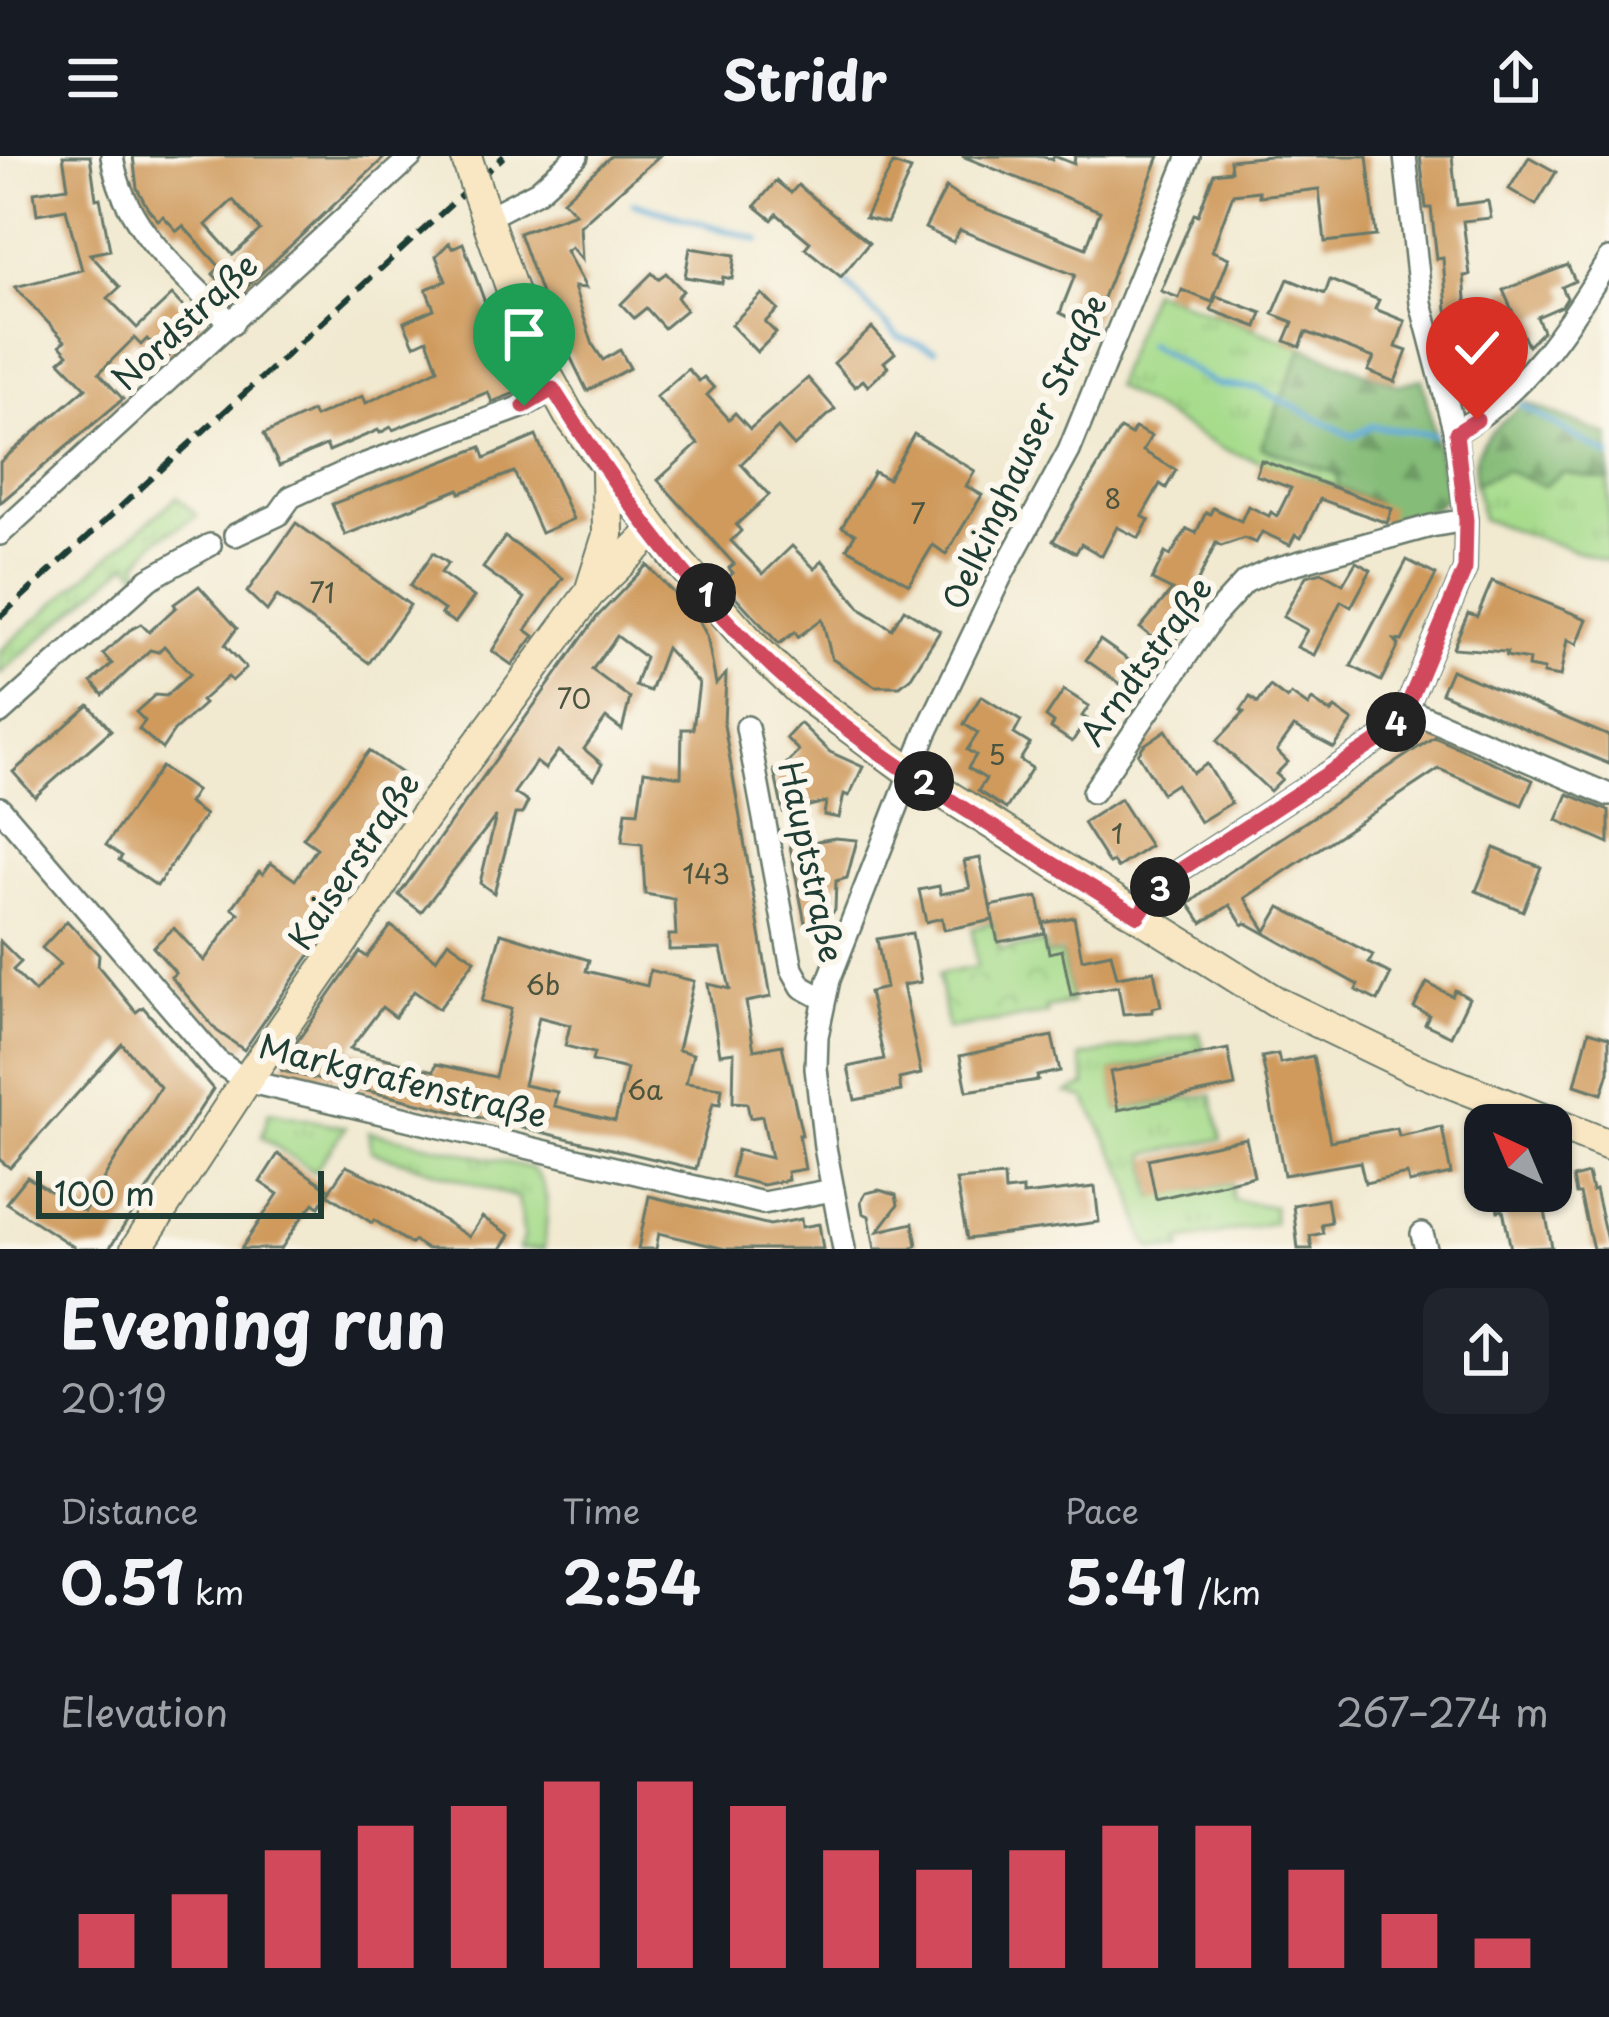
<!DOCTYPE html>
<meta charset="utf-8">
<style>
:root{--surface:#171b24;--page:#20242c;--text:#f1f3f6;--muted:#9ea1a6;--accent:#d1495b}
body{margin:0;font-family:"Playpen Sans",sans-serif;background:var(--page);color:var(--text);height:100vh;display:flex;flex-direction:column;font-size:45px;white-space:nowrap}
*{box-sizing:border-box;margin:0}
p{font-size:39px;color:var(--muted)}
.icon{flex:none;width:66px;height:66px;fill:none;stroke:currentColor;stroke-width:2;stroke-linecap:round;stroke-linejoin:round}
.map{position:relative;height:1093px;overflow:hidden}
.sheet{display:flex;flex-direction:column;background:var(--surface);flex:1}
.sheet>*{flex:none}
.needle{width:78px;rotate:316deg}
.controls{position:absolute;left:1464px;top:948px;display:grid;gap:24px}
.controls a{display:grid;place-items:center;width:108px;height:108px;border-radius:24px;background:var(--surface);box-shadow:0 3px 9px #0004;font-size:60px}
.scale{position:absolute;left:36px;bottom:30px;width:288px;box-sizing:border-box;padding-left:12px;border:6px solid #1f3d34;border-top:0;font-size:33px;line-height:42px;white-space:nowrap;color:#1f3d34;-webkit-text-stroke:9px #fbf7ec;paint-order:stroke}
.pin{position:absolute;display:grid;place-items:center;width:102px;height:102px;color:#fff;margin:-123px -51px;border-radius:50% 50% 50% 0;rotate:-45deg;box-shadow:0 0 12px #0007}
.pin .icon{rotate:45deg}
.km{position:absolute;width:60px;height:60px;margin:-30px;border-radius:50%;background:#222;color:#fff;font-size:33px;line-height:60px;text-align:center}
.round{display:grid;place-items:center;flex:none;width:126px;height:126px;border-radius:24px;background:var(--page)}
.head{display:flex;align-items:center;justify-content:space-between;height:204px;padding:0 60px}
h1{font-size:66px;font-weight:700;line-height:90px}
.metrics{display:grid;grid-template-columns:repeat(3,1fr);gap:18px;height:204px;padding:12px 60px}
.metrics div{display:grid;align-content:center}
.metrics b{font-size:60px;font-weight:700}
.metrics small{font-size:33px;font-weight:400}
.metrics p{font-size:33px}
.chart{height:336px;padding:24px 60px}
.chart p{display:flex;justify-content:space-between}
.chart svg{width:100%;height:216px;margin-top:12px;stroke:var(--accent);stroke-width:6}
header{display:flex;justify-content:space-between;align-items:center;height:156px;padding:0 60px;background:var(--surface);font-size:54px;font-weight:700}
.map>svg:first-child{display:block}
</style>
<header><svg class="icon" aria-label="menu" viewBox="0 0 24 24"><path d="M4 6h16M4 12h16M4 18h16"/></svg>Stridr<svg class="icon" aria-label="share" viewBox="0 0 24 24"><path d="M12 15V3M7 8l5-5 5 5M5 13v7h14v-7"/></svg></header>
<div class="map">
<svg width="1609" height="1093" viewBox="0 0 1609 1093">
<defs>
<pattern id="grass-tufts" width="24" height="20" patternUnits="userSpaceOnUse" patternTransform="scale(3)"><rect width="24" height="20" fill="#a7dc8d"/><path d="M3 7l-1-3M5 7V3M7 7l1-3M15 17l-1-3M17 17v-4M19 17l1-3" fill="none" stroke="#8fbe7a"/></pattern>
<pattern id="forest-firs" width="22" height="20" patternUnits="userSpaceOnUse" patternTransform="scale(3)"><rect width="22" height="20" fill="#85bc78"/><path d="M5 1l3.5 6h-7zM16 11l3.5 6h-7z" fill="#6c9a63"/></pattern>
<pattern id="park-crowns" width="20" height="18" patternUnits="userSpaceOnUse" patternTransform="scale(3)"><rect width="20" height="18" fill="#a7dc8d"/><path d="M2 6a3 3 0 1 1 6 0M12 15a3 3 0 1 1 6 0" fill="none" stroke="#8fbe7a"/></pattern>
</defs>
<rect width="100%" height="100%" fill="#fbf7ec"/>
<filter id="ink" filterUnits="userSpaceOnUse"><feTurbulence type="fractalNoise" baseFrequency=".00833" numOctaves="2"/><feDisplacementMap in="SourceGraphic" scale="24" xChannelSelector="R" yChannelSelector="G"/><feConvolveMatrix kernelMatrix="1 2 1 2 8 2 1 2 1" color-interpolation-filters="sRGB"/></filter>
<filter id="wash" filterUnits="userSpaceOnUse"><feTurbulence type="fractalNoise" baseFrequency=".004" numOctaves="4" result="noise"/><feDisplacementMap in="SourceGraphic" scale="48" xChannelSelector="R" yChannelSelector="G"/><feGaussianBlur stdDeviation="2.7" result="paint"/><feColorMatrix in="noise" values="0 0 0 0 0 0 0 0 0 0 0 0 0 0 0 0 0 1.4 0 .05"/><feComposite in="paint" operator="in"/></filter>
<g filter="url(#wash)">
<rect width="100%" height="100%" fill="#f1e9d0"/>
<g fill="url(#grass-tufts)" stroke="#638c60" stroke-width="3">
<polygon points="1151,134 1303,191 1261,291 1337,318 1338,332 1222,293 1114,230"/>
<polygon points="1506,314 1543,330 1563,315 1609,325 1609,406 1482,363 1475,327"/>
<polygon points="177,341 197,360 157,384 137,407 142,415 138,417 128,407 0,518 0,495"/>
<polygon points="1199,877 1204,893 1111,916 1118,954 1212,939 1222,983 1146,998 1153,1041 1232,1028 1232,1044 1274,1051 1273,1067 1180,1085 1182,1093 1152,1093 1144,1082 1129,1025 1085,942 1067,937 1086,929 1080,901"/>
<polygon points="269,956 346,971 314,1016 262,981"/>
<path d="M368 975 531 1012C554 1034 546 1063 544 1093H518L524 1081 518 1042 371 995Z"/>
</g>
<g fill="url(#forest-firs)" stroke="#527c56" stroke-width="3">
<path d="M1303 191 1397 229 1422 223 1447 334C1442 360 1407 362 1384 369L1376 346 1338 332 1337 318 1261 291Z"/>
<path d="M1524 246 1609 280V325L1563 316 1544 330 1506 314 1475 327C1469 285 1496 273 1524 246Z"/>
</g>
<polygon fill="url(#park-crowns)" stroke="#638c60" stroke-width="3" points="993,766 1000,794 1044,787 1047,799 1061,797 1072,847 1046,852 1047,858 947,873 939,818 977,811 972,773"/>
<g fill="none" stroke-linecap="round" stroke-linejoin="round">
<g stroke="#5ba9d5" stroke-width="6">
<polyline points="633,47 759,84"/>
<polyline points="847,128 898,181 935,194"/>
<polyline points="1148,188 1217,229 1257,232 1352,280 1372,270 1434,279"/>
<polyline points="1521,249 1609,300"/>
</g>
</g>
<g id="blocks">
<g fill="#cf9a5c" fill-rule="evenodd">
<polygon points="63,0 90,0 96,43 100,42 110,94 90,98 120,131 108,142 137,172 172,139 201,170 166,203 147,183 141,189 134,182 99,217 123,243 0,347 0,306 86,232 60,205 68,198 60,189 65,185 15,131 82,114 66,53 37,58 34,36 68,31"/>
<path d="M133 0H386L235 142 213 118 220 111 183 70 177 75 163 60 158 64 148 53 137 32ZM233 44 260 74 233 99 206 69Z"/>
<polygon points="611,0 659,0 580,70 582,104 571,91 566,95 586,132 574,131 593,189 603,204 620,194 630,212 587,235 568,196 563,199 519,77 575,57 563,44"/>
<polygon points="962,0 1043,0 1052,4 1054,0 1074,8 1075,0 1159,0 1091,172 1060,157 1075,119 960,74 953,86 925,72 946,32 966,45 1086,92 1100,55"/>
<polygon points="1270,0 1367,0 1376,80 1325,86 1319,33 1259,40 1259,35 1233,38 1212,95 1229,102 1212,146 1182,134 1179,142 1161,135 1194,58 1198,59 1214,17 1231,15 1230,4"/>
<polygon points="1420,0 1452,0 1457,49 1488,45 1491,62 1463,65 1470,119 1464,120 1467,155 1485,151 1500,216 1463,224 1447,153 1443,102 1437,103 1431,52 1426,52"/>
<polygon points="1529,1 1556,16 1536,49 1509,33"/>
<polygon points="893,8 911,14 887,67 865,62"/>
<polygon points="776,25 791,37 798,29 869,87 841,121 805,92 810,86 793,72 777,58 772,64 755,50"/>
<polygon points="449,87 452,92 463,87 518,236 492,246 488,236 393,274 391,271 380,277 378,274 329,295 326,289 279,310 264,278 312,256 315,261 363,240 366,247 438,213 427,183 414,189 404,166 434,153 426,133 446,125 436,100"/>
<polygon points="690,92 735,99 732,123 723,121 722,127 685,121"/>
<polygon points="1568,109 1575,125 1562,131 1567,142 1562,150 1537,161 1543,175 1528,190 1503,134"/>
<polygon points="652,117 658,123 666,117 683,135 677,141 686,154 664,172 646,152 634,162 621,148"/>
<polygon points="1288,123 1325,138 1330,124 1379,144 1375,153 1405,165 1396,191 1407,195 1395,226 1368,215 1374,202 1306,176 1300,191 1285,185 1293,166 1273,158"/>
<polygon points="762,138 778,154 765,166 776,177 757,196 731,169"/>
<polygon points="1216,140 1262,157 1257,171 1211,154"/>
<polygon points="872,172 895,197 884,206 888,211 868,230 863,224 855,231 834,207"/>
<polygon points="688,213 699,225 704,221 714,232 707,239 729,263 735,257 750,273 808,222 835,253 794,290 778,272 741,308 769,339 736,369 741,375 731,385 763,418 792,390 815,413 822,404 862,454 892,473 904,453 940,475 911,521 900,530 875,530 832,503 822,463 798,481 795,476 779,488 723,427 733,417 729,412 734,408 658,324 698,288 656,241"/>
<polygon points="1135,272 1151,280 1143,295 1176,314 1166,332 1160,328 1142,360 1149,364 1139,382 1117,371 1102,400 1081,388 1076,397 1053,385 1120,273 1131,279"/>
<polygon points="914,278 975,315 966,330 982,339 946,398 933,389 909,428 847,392 855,378 842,371 874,316 888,323"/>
<polygon points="536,280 573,363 541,377 514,316 460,337 459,333 345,379 332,348 481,291 485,302"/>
<polygon points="1261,304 1392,353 1387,367 1320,343 1301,382 1295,379 1290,389 1262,376 1256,387 1244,382 1221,390 1216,387 1192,437 1201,441 1166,500 1153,490 1157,485 1140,472 1172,434 1152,424 1165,397 1170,400 1187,373 1196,377 1206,356 1210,358 1213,352 1241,365 1248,350 1269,360 1271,356 1277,360 1291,332 1256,319"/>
<polygon points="296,367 410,449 369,507 277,440 267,455 247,436"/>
<polygon points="505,381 563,422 526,474 534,480 512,509 492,495 525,442 483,412"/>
<polygon points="433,397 448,407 441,417 474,441 455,467 441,458 444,454 410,430"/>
<polygon points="1407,404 1436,419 1402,485 1395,484 1399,489 1381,525 1351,510"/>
<polygon points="1356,406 1371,414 1351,451 1341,445 1314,499 1297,491 1307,474 1283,461 1306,420 1322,416 1343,428"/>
<polygon points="647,409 699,464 707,480 716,528 726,518 724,569 771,841 746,846 754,894 782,889 802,979 799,979 805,1013 787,1016 788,1024 763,1029 731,1021 737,994 771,1002 762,960 750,962 747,947 733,946 734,896 720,898 708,828 730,833 721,793 669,794 669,779 676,779 674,743 645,738 642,688 622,686 626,655 638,656 644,615 681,621 682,573 693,573 699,527 666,492 650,535 635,530 645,501 617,480 592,514 630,542 622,574 606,562 584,593 602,608 594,623 558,595 545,613 536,606 514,637 528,646 522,658 515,658 494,737 480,727 496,660 421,756 399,739 597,461"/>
<polygon points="1492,425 1587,463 1577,488 1567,484 1560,521 1543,518 1544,514 1528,511 1529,504 1506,500 1507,496 1453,492 1468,457 1477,460"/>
<polygon points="199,430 237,472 225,489 246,512 232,525 228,521 201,545 204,548 174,575 162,593 139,573 145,565 136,556 155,539 166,540 190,518 164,490 158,496 150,494 103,539 92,526 112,508 103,498 130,474 141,468 149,476 176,451 174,448"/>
<polygon points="1100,484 1134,508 1120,528 1086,504"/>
<polygon points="1451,514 1609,580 1609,608 1441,537"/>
<polygon points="1270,530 1287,543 1291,538 1308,550 1312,544 1331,557 1335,552 1353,565 1334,592 1294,571 1277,595 1288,606 1276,618 1282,623 1270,635 1217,585 1244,556 1241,554 1250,541 1258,547"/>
<polygon points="1064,534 1089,550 1082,560 1087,563 1072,586 1051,572 1054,567 1046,561"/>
<polygon points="981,540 1021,565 1014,578 1030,588 1020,604 1032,612 1006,653 978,635 986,623 968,612 976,599 967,594 978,577 964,568"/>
<polygon points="89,549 111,574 35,641 13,616"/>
<polygon points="800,567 830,596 863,611 849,640 844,638 839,662 824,659 826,646 783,656 774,614 782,612 799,595 786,582"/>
<polygon points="1166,574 1193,617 1207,608 1231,647 1200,666 1176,628 1162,637 1138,598 1144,589"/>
<polygon points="1434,581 1533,624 1522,649 1439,613 1245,742 1266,775 1280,751 1373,799 1369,807 1391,818 1378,845 1356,834 1358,829 1246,767 1243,769 1230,749 1202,767 1189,748 1228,717"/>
<polygon points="369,595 404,619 328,723 351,740 244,894 217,875 171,821 176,817 153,791 174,772 204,805 239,757 232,752 259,715 263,718 271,707 295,724 317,692 303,682"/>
<polygon points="161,611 196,635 188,647 205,659 157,730 119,704 122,700 106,689"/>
<polygon points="1568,638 1609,655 1609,687 1557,664"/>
<polygon points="1120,643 1150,690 1117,712 1113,706 1109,708 1083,667"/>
<polygon points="835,682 857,684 847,722 836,725 835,753 829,762 805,767 790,690"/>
<polygon points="1494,692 1541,711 1523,755 1476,735"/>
<polygon points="980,702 993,764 944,774 942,762 926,766 919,734 939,730 941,738 970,732 964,705"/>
<polygon points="1038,741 1045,777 998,786 990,750"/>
<polygon points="1074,761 1082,803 1111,797 1117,821 1154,815 1161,850 1152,852 1152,856 1123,858 1118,830 1071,839 1062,794 1049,797 1043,767"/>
<polygon points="67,765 99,799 98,810 136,856 143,851 213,933 109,1093 77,1093 6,1047 27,1021 84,1055 160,931 122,888 10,1012 0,1004 0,785 21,806 13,814 35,836 60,808 42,792"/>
<path d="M391 770 436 803 448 785 475 804 439 853 414 835 395 861 382 851 350 893 434 915 436 908 495 921 511 853 482 845 501 777 589 804 586 815 647 830 650 814 694 825 678 894 693 898 686 927 722 932 720 948 713 947 696 1013 351 931 352 925 321 918 320 924 282 915 280 910 360 796 367 801ZM539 861 570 869 565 890 594 897 592 905 627 913 615 965 554 950 557 936 524 929Z"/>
<polygon points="912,777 921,826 903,829 921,918 899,923 901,935 855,944 848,911 884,903 869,836 886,832 877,783"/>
<polygon points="1427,827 1452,840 1455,834 1469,842 1451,880 1425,868 1429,859 1414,852"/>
<polygon points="1589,875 1609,881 1609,916 1602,938 1575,929"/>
<polygon points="1052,880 1060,915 1037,920 1038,924 967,935 960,900"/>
<polygon points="1228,893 1235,930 1118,954 1110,916"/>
<polygon points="1278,898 1280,907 1313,900 1330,985 1397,972 1399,980 1442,971 1451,1018 1409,1027 1407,1018 1365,1027 1360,1006 1284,1019 1262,901"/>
<polygon points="1246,982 1254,1020 1156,1043 1148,1003"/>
<polygon points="278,998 330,1034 327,1038 346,1010 394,1032 469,1081 482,1061 510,1079 501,1093 426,1093 414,1085 411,1088 374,1064 372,1067 327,1038 319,1051 314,1047 300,1064 281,1093 241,1093 278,1038 260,1026"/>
<polygon points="1588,1018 1592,1035 1595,1034 1609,1093 1593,1093 1580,1038 1576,1038 1573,1022"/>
<polygon points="1004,1020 1005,1035 1023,1033 1023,1039 1095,1031 1099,1066 967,1083 956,1024"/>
<polygon points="879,1034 896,1039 898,1049 878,1075 913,1067 917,1089 911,1093 875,1093 869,1060 863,1057 861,1045 866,1037"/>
<polygon points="1494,1035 1534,1035 1537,1046 1543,1045 1552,1091 1511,1093 1503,1054 1498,1055"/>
<polygon points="649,1040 770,1069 801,1063 802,1071 819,1068 823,1093 725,1093 659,1077 656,1093 638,1093"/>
<polygon points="1327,1043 1331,1066 1321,1068 1323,1077 1310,1080 1312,1093 1298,1093 1293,1049"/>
</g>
</g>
</g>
<g filter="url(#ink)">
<use href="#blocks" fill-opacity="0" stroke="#68796b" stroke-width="3"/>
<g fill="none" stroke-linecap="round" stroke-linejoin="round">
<g stroke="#68796b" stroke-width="26">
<g id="minor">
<path d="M112 0C123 73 183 118 232 168"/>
<polyline points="486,62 538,35 577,0"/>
<path d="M1455 277C1526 235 1567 172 1609 103"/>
<polyline points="0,378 412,0"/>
<polyline points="235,379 278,359 291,341 352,313 524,250 553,233"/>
<polyline points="1406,553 1609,639"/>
<polyline points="0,557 149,423 210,389"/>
<polyline points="747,571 792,813 802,831 824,843"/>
<polyline points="1093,636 1213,461 1245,426 1271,414 1431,370 1466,364"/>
<polyline points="0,652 217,905 246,925 763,1047 833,1034"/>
<polyline points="1138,759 1155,736 1180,714 1385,580 1406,553 1465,413 1466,364 1455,277 1421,147 1405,0"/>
<polyline points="1422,1078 1426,1093"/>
<polyline points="844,1093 825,991 816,912 817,880 829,824 926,577 1001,420 1069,295 1189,0"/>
</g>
</g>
<g stroke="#68796b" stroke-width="34">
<g id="secondary">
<polyline points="478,37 533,194 569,259 678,405 754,491 800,535 913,618 1276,846 1413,912 1609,989"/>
<polyline points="591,433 608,379 607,316"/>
<polyline points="136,1093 246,925 379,734 407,684 589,438 653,375"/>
</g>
</g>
<use href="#minor" stroke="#fff" stroke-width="21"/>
<use href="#secondary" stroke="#f9e7c3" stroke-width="30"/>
<polyline stroke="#1f3d34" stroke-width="6" stroke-dasharray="18 9" stroke-linecap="butt" points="0,461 504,0"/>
<g stroke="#68796b" stroke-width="34" stroke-linecap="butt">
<polyline id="secondary-bridge" points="466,0 478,37"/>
</g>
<use href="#secondary-bridge" stroke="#f9e7c3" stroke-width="30"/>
</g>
</g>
<g fill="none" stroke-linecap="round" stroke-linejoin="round" filter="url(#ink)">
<g stroke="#fff" stroke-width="24">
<path id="route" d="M524 250 553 233C618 337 702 450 795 531 899 620 1022 687 1138 760L1155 736 1180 714 1385 580 1406 553 1465 413 1466 364 1456 277 1477 264"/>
</g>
<use href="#route" stroke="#d1495b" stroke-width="15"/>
</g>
<g text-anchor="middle" stroke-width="12" stroke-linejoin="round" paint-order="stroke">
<g font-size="27" fill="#4b543e">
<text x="1113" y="353">8</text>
<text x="918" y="368">7</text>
<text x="322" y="447">71</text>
<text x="574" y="553">70</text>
<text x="997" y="609">5</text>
<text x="1117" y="688">1</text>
<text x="706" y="728">143</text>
<text x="543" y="839">6b</text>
<text x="645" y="944">6a</text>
</g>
<g font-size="33" fill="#1f3d34" stroke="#fbf7ec">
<text transform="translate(185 166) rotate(-43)" y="12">Nordstraße</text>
<text transform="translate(1024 296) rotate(-65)" y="12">Oelkinghauser Straße</text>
<text transform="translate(1146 505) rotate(-54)" y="12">Arndtstraße</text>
<text transform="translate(354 705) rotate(-56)" y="12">Kaiserstraße</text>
<text transform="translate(811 706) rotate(78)" y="12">Hauptstraße</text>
<text transform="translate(403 925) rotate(14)" y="12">Markgrafenstraße</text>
</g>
</g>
</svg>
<div class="controls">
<a><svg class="needle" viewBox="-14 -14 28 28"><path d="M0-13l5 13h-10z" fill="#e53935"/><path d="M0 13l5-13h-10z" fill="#9ea1a6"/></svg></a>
</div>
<div class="scale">100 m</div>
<div class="pin" style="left:524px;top:250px;background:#1e9e55"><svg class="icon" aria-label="arrive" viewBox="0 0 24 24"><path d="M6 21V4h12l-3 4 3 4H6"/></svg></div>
<div class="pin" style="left:1477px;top:264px;background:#d93025"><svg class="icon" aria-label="check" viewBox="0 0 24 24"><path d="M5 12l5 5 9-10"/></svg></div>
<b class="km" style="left:706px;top:437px">1</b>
<b class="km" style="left:924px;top:625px">2</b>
<b class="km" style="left:1160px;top:731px">3</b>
<b class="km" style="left:1396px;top:566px">4</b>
</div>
<section class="sheet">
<div class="head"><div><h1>Evening run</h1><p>20:19</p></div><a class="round"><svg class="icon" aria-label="share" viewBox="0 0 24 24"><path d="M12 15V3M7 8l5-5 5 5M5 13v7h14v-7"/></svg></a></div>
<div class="metrics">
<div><p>Distance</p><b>0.51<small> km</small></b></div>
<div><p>Time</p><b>2:54</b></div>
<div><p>Pace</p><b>5:41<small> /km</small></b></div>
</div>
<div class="chart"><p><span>Elevation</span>267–274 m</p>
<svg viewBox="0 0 160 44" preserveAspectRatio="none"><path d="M5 44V33M15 44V29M25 44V20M35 44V15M45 44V11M55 44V6M65 44V6M75 44V11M85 44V20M95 44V24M105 44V20M115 44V15M125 44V15M135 44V24M145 44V33M155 44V38"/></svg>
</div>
</section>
